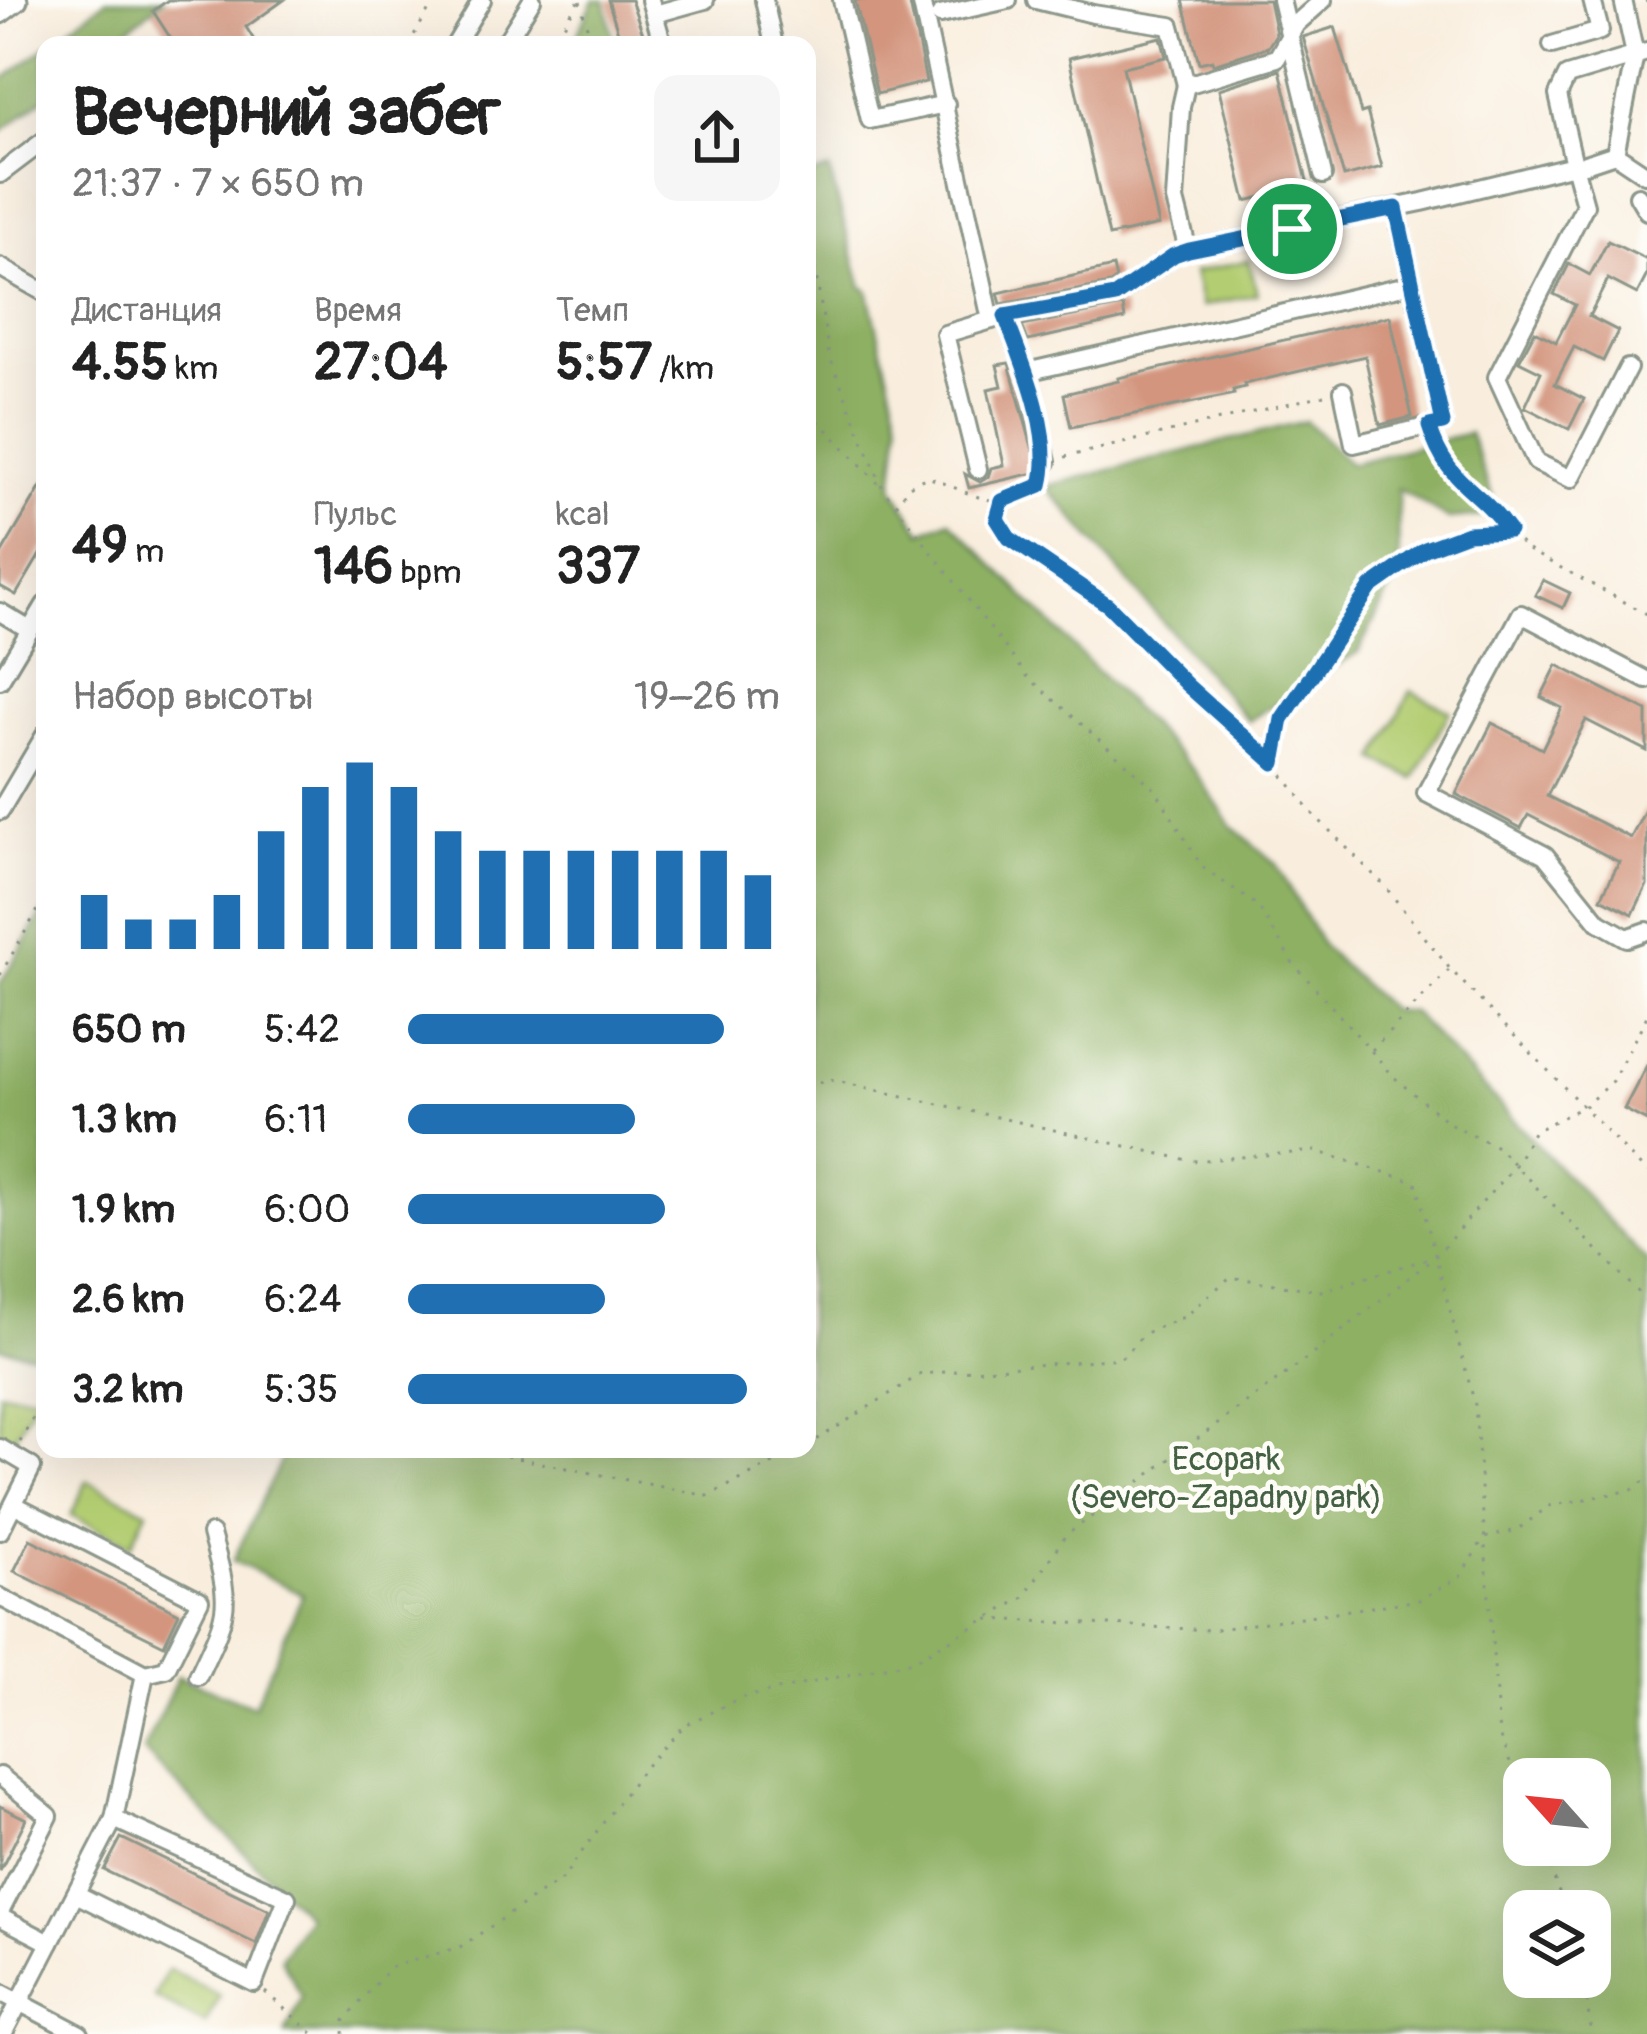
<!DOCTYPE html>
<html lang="ru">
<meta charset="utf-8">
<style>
:root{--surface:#fff;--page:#f6f6f6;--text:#222;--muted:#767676;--accent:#1f6fb2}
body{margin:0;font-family:Pangolin,sans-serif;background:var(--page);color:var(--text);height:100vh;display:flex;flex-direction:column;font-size:45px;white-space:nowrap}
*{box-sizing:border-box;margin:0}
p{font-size:39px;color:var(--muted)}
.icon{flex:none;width:66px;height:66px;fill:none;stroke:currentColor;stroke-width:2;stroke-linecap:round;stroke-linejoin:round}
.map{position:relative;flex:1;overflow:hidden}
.side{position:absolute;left:36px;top:36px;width:780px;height:1422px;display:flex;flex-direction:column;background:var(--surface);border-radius:24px;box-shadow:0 12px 48px #0002}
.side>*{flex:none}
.needle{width:78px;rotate:297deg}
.tools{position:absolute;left:1503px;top:1758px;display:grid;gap:24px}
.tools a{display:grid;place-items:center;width:108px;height:108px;border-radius:24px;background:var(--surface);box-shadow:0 12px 48px #0002;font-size:60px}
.pin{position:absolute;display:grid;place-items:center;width:102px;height:102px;color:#fff;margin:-51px;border:6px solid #fff;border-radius:50%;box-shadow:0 3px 12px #0007}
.round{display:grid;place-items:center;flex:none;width:126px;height:126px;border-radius:24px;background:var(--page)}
.headline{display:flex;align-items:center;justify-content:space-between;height:204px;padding:0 36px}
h1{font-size:66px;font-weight:700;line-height:90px}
.figures{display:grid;grid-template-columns:repeat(3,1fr);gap:18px;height:204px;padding:12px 36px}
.figures div{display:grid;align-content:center}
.figures b{font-size:51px;font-weight:700}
.figures small{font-size:33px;font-weight:400}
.figures p{font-size:33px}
.chart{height:336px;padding:24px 36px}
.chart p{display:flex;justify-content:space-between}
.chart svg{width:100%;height:216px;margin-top:12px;stroke:var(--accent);stroke-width:6}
ul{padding:0 36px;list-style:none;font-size:39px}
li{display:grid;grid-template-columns:192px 144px 1fr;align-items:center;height:90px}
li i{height:30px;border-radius:15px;background:var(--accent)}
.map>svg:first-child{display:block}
</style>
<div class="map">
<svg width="1647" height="2034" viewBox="0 0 1647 2034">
<rect width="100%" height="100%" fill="#fdfcf7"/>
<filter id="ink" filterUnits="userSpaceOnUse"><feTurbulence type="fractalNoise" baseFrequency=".00833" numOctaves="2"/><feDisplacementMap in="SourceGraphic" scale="24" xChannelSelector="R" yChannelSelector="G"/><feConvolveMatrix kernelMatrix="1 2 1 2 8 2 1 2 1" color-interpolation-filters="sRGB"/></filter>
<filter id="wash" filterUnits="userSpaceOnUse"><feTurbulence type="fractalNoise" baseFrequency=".004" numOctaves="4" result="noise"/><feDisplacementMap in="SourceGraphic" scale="48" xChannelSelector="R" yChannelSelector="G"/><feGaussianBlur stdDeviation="2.7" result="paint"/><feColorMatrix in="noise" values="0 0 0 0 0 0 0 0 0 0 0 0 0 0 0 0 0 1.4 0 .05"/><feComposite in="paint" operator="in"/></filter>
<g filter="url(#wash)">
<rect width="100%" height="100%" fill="#f9eede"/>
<g fill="#b3cd72" stroke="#698553" stroke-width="3">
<polygon points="1249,260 1257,294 1201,307 1193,273"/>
<polygon points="1411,691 1450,711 1414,779 1376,759"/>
<polygon points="0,1392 37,1395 14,1439 0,1432"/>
<polygon points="87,1481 147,1511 131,1545 71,1515"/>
<polygon points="168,1969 220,1996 206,2024 154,1997"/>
</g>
<g fill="#8eb064" stroke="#56764c" stroke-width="3" fill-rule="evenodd">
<polygon points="106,0 163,0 108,45 48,45"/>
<polygon points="594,0 605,0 615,45 572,45"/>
<polygon points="45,47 45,97 0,133 0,82"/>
<path d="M829 170 862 287 868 290 900 422 893 487 922 532 950 520 1193 770 1232 826 1276 864 1323 947 1390 1010 1412 1012 1647 1261V2034H285L302 1997 281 1958 307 1916 143 1751 178 1676 254 1706 303 1594 233 1561 286 1449H807V176ZM1524 1779H1590V1845H1524ZM1524 1911H1590V1977H1524Z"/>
<polygon points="1306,421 1350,464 1469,433 1499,515 1449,519 1398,489 1399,571 1358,652 1248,721 1046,486"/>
<polygon points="45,909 45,1356 0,1348 0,984"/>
</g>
<g id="blocks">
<g fill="#d3957e">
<polygon points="168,0 284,0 246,27 257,45 175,45 153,11"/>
<polygon points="608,0 631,0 647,45 622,45"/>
<polygon points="855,0 909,0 926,82 877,94"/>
<polygon points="1183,0 1269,0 1276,34 1268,47 1213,64 1212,60 1199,63"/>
<polygon points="1335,27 1361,113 1367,111 1382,167 1344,177 1303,37"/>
<polygon points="1161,37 1166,57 1123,67 1159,225 1109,236 1069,58"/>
<polygon points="1280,70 1308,185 1246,201 1219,89"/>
<polygon points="1608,241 1647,260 1647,275 1637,294 1608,279 1589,316 1618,331 1603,361 1574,347 1555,384 1584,399 1569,429 1525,407 1541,372 1519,361 1535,331 1556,342 1575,305 1554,294 1569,264 1590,275"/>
<polygon points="1113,267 1116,280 1110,284 1001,304 998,293"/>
<polygon points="1123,306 1125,319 1028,341 1022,326"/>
<polygon points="1390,316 1412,417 1380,425 1365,356 1244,384 1245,387 1233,390 1234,394 1071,427 1064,394 1119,381 1118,378"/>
<polygon points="1009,363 1039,472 969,488 965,474 980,482 988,477 991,468 1004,465 988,389 1002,386 997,365"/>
<polygon points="45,480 45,546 16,595 0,586 0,556"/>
<polygon points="1543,580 1570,593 1563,608 1535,595"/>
<polygon points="1557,665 1647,711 1647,751 1586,720 1547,796 1631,838 1647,806 1647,885 1633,914 1601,898 1619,862 1528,815 1521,828 1456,794 1492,723 1542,749 1562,708 1541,697"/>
<polygon points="1647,1065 1647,1121 1624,1109"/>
<polygon points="30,1539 179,1613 164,1645 14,1571"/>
<polygon points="0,1806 26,1819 0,1871"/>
<polygon points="121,1838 269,1910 256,1944 104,1870"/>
</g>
</g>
</g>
<g filter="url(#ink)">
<use href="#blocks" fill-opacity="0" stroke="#8c9689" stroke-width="3"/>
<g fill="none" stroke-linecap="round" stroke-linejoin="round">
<g stroke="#8c9689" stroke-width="22">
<g id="minor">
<polyline points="650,0 663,45"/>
<polyline points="764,0 774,45"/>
<polyline points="842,0 870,120 946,104"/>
<polyline points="921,0 991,320"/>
<polyline points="1036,0 1093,14 1171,26 1186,85"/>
<polyline points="1281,0 1323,175"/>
<polyline points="655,14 705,0"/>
<polyline points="940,15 1008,0"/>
<polyline points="455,45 482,0"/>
<polyline points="504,45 532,0"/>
<polyline points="1552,45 1600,31 1592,0"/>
<polyline points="1615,154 1635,55 1623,0"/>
<polyline points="1585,164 1615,154 1645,174"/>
<polyline points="1574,165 1585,205 1497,377 1536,462 1571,479 1628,368"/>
<polyline points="0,174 45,140"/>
<polyline points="1638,196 1647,211"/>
<polyline points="1188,250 1175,200 1181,107 1186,85 1277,58 1296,24 1323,0"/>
<polyline points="0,267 45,293"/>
<polyline points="1005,316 1026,372"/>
<polyline points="1343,391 1354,444 1443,423 1396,208"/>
<polyline points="1047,462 1026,372 1412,284"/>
<polyline points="978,469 945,334 1005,316 1115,296 1174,255 1188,250 1422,202 1574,165 1558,95 1567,76 1647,52"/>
<polyline points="0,612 30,630 0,680"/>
<polyline points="30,630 45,605"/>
<polyline points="1647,680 1521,614 1426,793 1545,855 1599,922 1627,938 1647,931"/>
<polyline points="0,811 45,735"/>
<polyline points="0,1448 32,1467 0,1531"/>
<polyline points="15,1505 200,1600 166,1669 145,1674"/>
<polyline points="0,1597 145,1674 114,1819 3,2034"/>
<path d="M198 1676C230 1608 232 1608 211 1534"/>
<polyline points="0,1776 49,1816 0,1912"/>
<polyline points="76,1894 254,1983 287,1898 114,1819"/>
<polyline points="0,1917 50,1943"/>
<polyline points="0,1992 80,2034"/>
</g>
</g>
<g stroke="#8c9689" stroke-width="27">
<polyline id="major" points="0,12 16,0"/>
</g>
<g stroke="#8c9689" stroke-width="3" stroke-dasharray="3 9" stroke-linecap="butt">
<polyline points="1646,0 1647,3"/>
<polyline points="580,1 592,45"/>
<polyline points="408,45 435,0"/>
<polyline points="552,45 579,0"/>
<polyline points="807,220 829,355 883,489 1028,677 1155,789 1202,867 1258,906 1292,962 1398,1081 1449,1123 1497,1147 1647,1301"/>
<polyline points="807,416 821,423 878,483"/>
<polyline points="1434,445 1437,455 1466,491 1490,504 1524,548 1647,614"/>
<polyline points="1065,457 1324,395"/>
<polyline points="1043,476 1041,485 1002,501 997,519 1009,538 1108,606 1274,763 1311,812 1383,884 1450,969 1647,1173"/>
<path d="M896 505 909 486 927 477C953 485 975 500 1000 501"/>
<polyline points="1275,761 1282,719 1371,587 1425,549 1468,533 1509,531"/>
<polyline points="0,975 45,898"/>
<polyline points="1372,1050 1449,970"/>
<polyline points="807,1085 832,1080 1192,1161 1316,1151 1416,1182 1475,1405 1499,1735 1524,1798"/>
<polyline points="20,1442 45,1396"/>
<polyline points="807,1446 921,1374 1121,1358 1145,1333 1186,1316 1230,1277 1321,1291 1434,1257"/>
<polyline points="471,1449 708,1496 801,1449"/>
<polyline points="988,1619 1211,1630 1419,1600 1460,1577 1484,1538 1517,1530 1549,1506 1632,1490 1647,1479"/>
<polyline points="1543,1845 1565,1911"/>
<polyline points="1584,1977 1591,2034"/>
<polyline points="265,1992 314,2034"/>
<polyline points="344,2034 345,2020 390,1967 460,1947 562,1879 642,1770 685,1725 740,1698 913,1661 1023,1598 1065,1536 1309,1357 1435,1257 1515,1165 1533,1132 1586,1105 1612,1081 1647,1016"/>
</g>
<use href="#minor" stroke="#fff" stroke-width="16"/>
<use href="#major" stroke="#fff" stroke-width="21"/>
</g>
</g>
<g fill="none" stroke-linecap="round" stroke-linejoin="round" filter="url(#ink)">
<g stroke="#fff" stroke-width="24">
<path id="route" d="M1396 208 1443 423 1429 426C1447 486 1478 486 1509 531L1468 533 1425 549 1371 587 1282 719 1274 763 1187 685 1108 605 1009 538 997 519 1002 501 1041 485C1054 435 1023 363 1005 316L1115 296 1174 255 1189 250Z"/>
</g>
<use href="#route" stroke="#1f6fb2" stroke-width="15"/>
</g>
<g text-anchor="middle" stroke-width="9" stroke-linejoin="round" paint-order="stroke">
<g font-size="33" fill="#446144" stroke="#fdfcf7">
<text x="1226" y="1470">Ecopark<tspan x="1226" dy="38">(Severo-Zapadny park)</tspan></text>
</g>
</g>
</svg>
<div class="tools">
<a><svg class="needle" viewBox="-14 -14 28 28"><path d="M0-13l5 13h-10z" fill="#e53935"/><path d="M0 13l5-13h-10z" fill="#767676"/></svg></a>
<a><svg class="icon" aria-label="layers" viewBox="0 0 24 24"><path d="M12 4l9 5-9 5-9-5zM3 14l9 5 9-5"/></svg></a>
</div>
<div class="pin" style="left:1292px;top:229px;background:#1e9e55"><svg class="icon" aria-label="arrive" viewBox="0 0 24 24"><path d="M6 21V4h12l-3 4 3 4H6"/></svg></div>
<section class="side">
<div class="headline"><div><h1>Вечерний забег</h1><p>21:37 · 7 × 650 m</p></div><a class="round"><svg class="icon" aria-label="share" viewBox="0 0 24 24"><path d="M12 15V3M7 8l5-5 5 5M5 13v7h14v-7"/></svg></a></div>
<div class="figures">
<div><p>Дистанция</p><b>4.55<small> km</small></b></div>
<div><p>Время</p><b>27:04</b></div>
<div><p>Темп</p><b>5:57<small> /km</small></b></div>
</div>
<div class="figures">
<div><b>49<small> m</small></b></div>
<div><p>Пульс</p><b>146<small> bpm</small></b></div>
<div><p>kcal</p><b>337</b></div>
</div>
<div class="chart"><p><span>Набор высоты</span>19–26 m</p>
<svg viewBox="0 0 160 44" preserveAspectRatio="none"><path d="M5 44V33M15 44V38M25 44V38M35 44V33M45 44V20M55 44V11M65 44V6M75 44V11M85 44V20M95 44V24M105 44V24M115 44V24M125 44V24M135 44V24M145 44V24M155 44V29"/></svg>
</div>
<ul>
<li><b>650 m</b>5:42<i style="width:85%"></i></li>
<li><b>1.3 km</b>6:11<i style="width:61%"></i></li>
<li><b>1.9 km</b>6:00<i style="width:69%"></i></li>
<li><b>2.6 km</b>6:24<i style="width:53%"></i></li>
<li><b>3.2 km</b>5:35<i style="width:91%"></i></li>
</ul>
</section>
</div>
